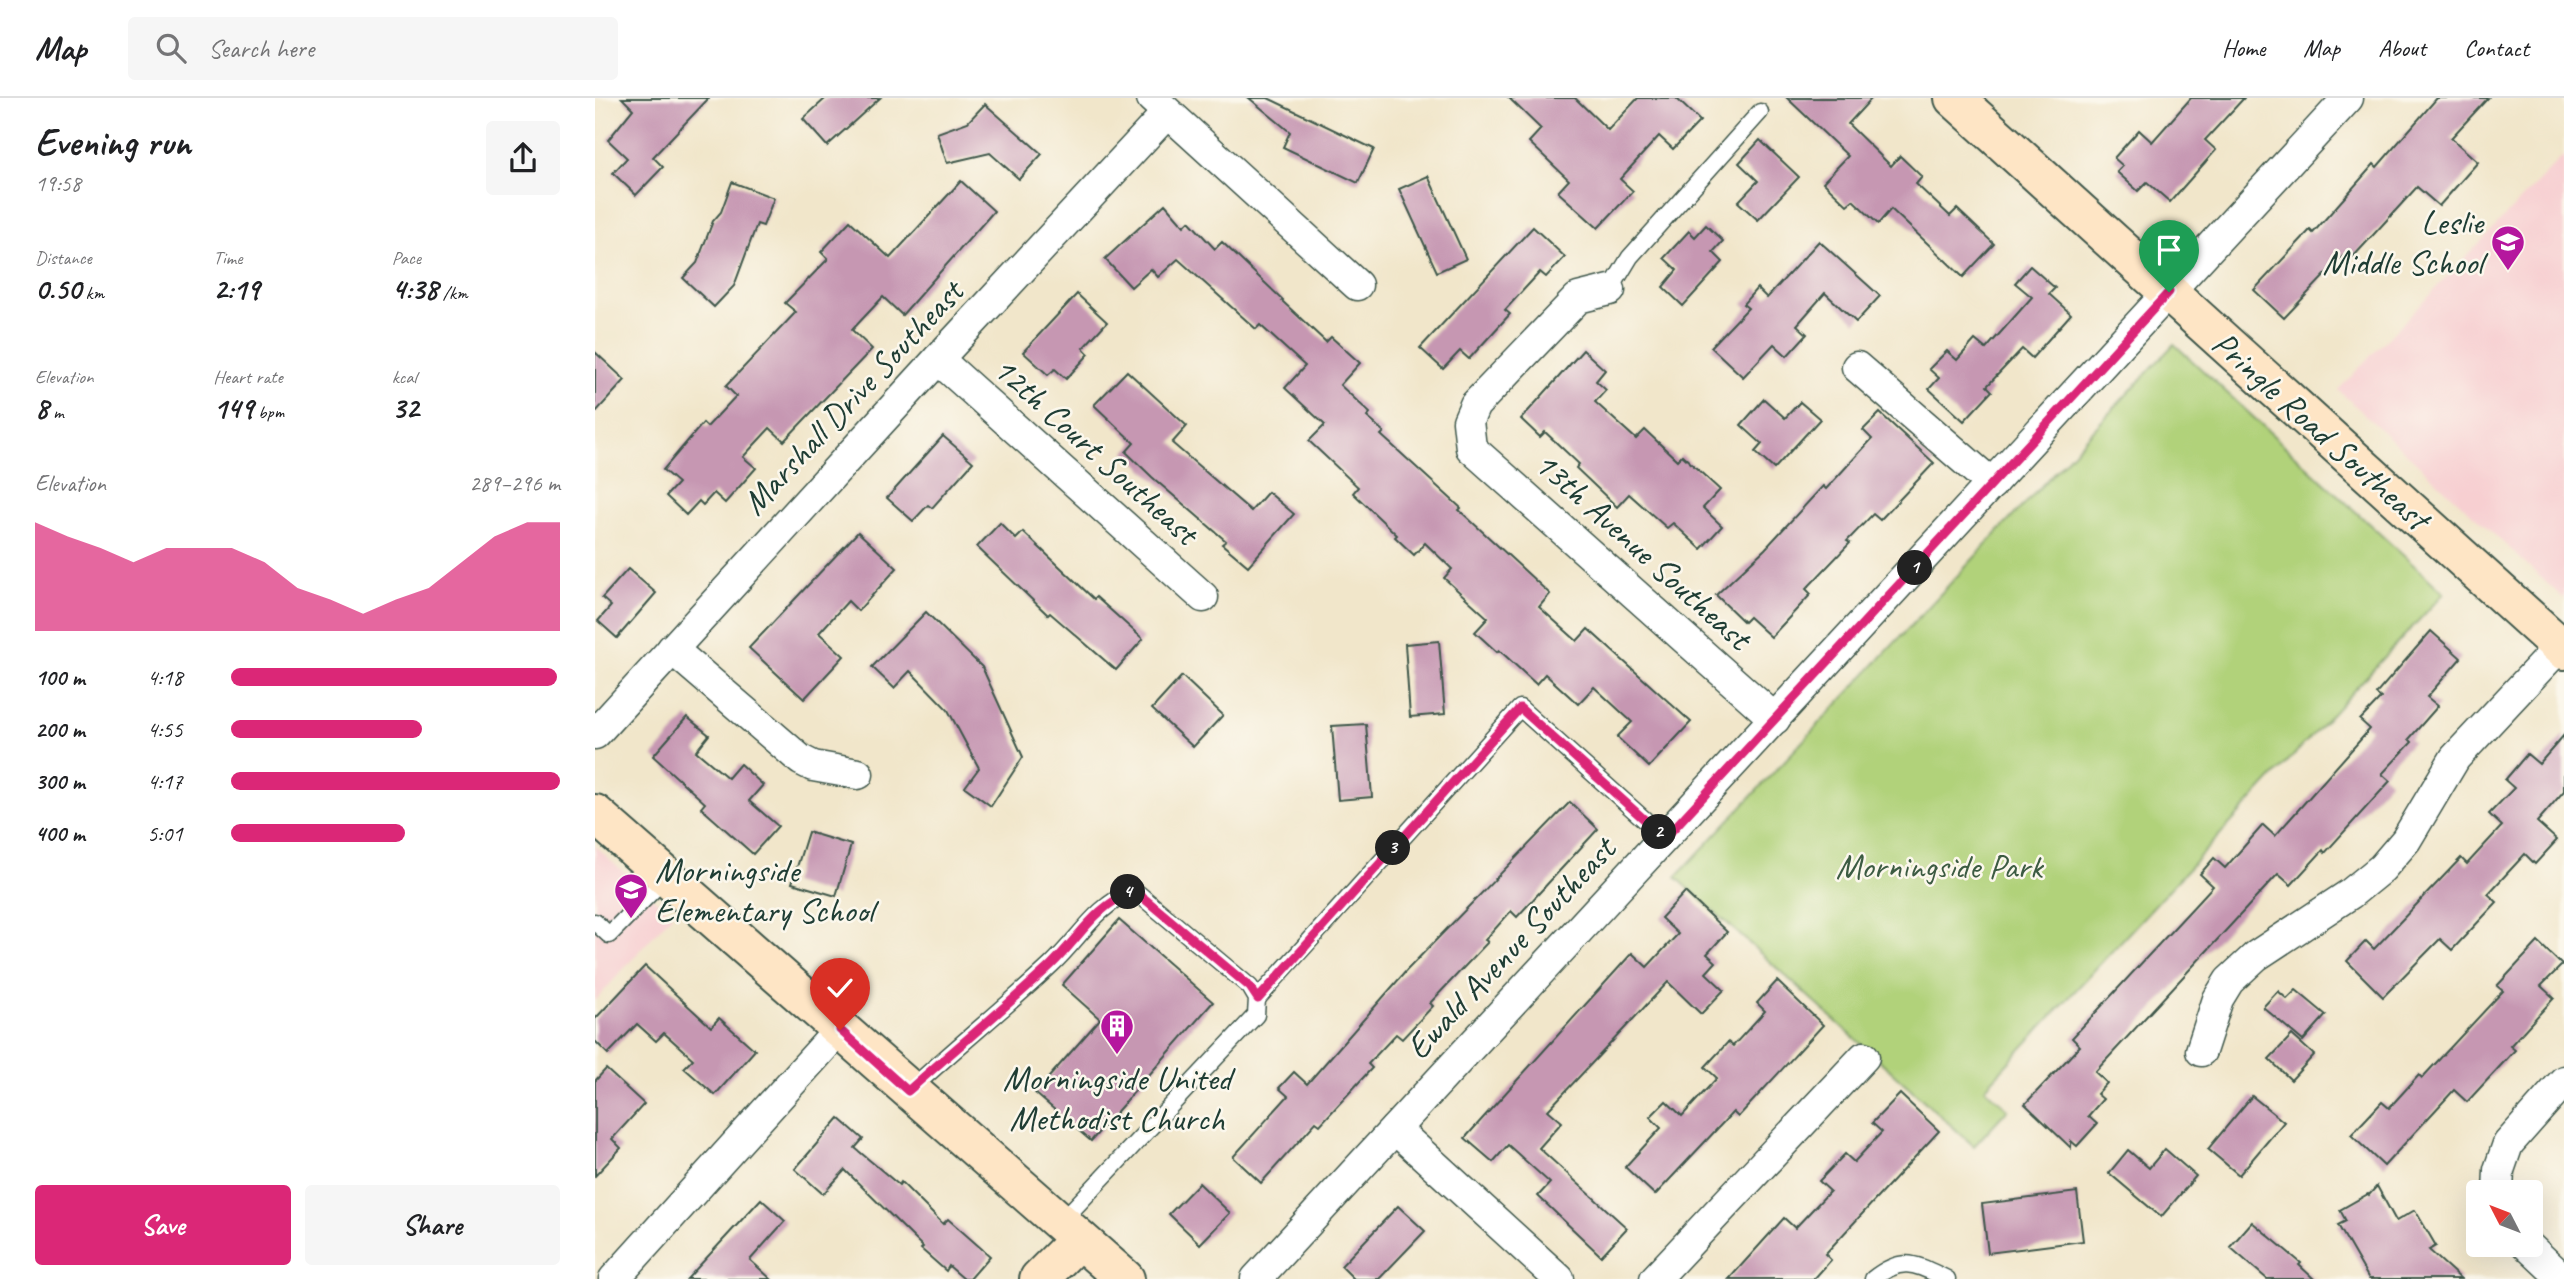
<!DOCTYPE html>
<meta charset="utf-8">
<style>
:root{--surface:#fff;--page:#f6f6f6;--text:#202124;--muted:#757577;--line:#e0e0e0;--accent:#db2777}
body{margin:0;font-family:Caveat,sans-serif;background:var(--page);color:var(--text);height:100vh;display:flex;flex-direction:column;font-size:26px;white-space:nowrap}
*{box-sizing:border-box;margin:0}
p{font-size:23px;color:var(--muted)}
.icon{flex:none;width:38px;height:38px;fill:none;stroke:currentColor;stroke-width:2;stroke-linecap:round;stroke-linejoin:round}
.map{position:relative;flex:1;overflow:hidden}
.side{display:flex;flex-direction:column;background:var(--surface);width:595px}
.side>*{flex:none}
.needle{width:46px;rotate:312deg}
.controls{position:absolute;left:1871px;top:1082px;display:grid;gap:14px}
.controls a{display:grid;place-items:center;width:77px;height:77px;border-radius:7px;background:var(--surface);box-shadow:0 7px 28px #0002;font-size:35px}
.pin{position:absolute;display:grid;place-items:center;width:60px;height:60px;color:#fff;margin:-72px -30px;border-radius:50% 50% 50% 0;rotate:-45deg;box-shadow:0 0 7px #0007}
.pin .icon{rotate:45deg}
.km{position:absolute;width:35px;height:35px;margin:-18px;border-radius:50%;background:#222;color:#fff;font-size:19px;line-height:35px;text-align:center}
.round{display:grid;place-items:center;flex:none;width:74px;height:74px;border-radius:7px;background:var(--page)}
.summary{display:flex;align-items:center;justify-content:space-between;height:119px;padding:0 35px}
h1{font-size:38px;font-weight:700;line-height:52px}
.metrics{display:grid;grid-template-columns:repeat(3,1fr);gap:10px;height:119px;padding:7px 35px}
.metrics div{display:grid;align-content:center}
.metrics b{font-size:30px;font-weight:700}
.metrics small{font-size:19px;font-weight:400}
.metrics p{font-size:19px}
.chart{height:196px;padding:14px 35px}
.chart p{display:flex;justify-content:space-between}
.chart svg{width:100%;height:126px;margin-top:7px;fill:var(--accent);opacity:.7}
.cta{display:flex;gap:14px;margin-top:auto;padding:14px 35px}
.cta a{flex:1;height:80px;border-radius:7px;background:var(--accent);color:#fff;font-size:28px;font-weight:700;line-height:80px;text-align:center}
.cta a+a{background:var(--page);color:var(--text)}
ul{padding:0 35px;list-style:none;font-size:23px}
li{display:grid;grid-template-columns:112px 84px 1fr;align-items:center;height:52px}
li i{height:18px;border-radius:9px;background:var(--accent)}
header{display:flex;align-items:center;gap:42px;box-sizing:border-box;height:98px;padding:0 35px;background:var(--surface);border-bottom:2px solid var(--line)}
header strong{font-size:33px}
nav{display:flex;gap:38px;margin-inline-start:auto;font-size:24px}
.search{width:490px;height:63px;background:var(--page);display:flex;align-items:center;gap:18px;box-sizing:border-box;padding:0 24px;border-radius:7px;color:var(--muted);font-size:26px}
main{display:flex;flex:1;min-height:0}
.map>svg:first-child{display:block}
</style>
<header>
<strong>Map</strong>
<div class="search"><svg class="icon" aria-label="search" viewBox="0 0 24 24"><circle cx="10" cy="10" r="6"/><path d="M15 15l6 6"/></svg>Search here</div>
<nav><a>Home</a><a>Map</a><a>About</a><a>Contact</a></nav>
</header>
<main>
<section class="side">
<div class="summary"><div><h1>Evening run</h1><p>19:58</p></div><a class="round"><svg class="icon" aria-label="share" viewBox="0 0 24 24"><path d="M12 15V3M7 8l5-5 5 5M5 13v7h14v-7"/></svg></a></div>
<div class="metrics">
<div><p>Distance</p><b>0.50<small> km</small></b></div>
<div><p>Time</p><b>2:19</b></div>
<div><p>Pace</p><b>4:38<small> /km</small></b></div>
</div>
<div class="metrics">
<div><p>Elevation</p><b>8<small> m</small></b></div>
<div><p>Heart rate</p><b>149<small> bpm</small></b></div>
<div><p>kcal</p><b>32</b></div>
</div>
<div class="chart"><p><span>Elevation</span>289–296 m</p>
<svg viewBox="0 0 160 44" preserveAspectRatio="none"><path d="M0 44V6L10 11L20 15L30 20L40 15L50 15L60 15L70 20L80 29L90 33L100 38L110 33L120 29L130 20L140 11L150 6L160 6V44z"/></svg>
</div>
<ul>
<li><b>100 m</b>4:18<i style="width:99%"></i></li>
<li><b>200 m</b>4:55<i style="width:58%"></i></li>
<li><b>300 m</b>4:17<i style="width:100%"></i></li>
<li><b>400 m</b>5:01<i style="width:53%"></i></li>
</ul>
<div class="cta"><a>Save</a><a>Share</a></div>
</section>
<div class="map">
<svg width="1969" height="1181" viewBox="0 0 1969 1181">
<rect width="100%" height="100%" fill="#fbf7ec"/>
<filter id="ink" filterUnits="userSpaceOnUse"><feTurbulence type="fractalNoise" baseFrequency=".0143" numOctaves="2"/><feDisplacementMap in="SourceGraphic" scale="14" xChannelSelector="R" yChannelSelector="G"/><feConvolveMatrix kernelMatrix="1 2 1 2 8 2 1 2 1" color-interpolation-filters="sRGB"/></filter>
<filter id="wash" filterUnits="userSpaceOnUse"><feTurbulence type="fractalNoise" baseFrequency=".00686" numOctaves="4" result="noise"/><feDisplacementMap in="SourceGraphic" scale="28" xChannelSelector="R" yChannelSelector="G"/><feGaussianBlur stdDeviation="1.57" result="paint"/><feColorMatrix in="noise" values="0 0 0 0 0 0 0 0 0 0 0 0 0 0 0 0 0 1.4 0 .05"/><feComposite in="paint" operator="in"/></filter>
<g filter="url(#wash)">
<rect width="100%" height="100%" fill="#f1e6ca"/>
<g fill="#f7cfd1">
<polygon points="1969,57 1969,501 1743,292"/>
<polygon points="0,748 77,817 0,903"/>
</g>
<polygon fill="#b1d27a" stroke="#688857" stroke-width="2" points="1579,246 1849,495 1390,990 1413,1011 1379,1048 1081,779"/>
<g id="blocks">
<g fill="#c697b2">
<polygon points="27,0 114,0 58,59 68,69 41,97 18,75 32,60 13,42 38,11"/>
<polygon points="231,0 285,0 232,48 208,21"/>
<polygon points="654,0 673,0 779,51 763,85 688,49 695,34"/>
<polygon points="914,0 980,0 1013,32 1043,0 1081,0 1105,23 1078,51 1064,38 1025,81 1038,93 1003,130 963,94 974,82 934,44 946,31"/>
<polygon points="1192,0 1277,0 1253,26 1296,68 1305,58 1327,79 1321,86 1355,118 1362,111 1399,146 1368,179 1296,111 1283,126 1258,102 1252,107 1228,84 1253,58"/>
<polygon points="1596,0 1649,0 1610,42 1621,52 1575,104 1552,84 1543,93 1522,74 1528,68 1519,60 1544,32 1557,44"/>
<polygon points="1842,0 1893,0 1856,40 1883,64 1844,108 1822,89 1758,159 1752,154 1689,220 1659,192 1715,132 1718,135 1779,66 1782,69"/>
<polygon points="390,6 447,56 424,81 395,55 352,65 342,35 373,24"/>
<polygon points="1165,42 1204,79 1163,122 1143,104 1163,83 1144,65"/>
<polygon points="833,78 871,161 842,174 804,91"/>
<polygon points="366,83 399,113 307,217 288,199 257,232 277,251 189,343 175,330 148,359 161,370 130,405 119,395 108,407 104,403 91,417 71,398 83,385 68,372 108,325 112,329 141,298 131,288 201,214 190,205 233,161 226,154 255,123 295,160"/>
<polygon points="137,84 179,100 168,128 162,126 139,188 119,209 88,180 102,165 118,123 126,114"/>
<polygon points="570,106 589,128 594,123 620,151 627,144 688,202 687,203 731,244 736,239 765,265 745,287 775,315 772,319 789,334 786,337 866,410 864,412 955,496 944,509 982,543 993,531 1096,624 1054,669 1022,639 1037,624 999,589 983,606 950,576 941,586 904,552 902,554 880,534 893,520 849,480 857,471 830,445 819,457 800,439 802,437 758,395 763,389 714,343 730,327 690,290 710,268 665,227 661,231 583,161 563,179 556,171 536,189 510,161"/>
<polygon points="1111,127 1128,143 1118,154 1128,164 1088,208 1068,189 1082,172 1069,160 1094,133 1100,139"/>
<polygon points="938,129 970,159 951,179 945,174 910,212 915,216 874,261 865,253 848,271 825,250"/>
<polygon points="1224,143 1285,198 1261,224 1230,195 1202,227 1212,236 1192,258 1179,246 1148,279 1116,249 1153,210 1148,206 1162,190 1172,200"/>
<polygon points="1435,168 1460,190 1454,196 1476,216 1437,260 1427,251 1392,288 1397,293 1369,323 1334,291 1344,280 1334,271 1352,253 1362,262 1380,242 1391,251 1437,199 1420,185"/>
<polygon points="482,196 512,224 488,250 494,256 471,281 460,271 453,277 428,254"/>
<polygon points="988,252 1010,272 1001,283 1011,292 1000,304 1041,341 1050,332 1082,362 1087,357 1125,392 1108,410 1127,428 1106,451 1078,425 1072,430 1034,396 1022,409 981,370 984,366 950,334 945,339 926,321"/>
<polygon points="0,254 30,282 0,315"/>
<polygon points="532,273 592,328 577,345 656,413 673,394 699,416 653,468 627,446 631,443 557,379 531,354 539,345 499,307"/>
<polygon points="1169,301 1190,320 1205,304 1225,321 1179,371 1160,354 1167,346 1146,327"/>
<polygon points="1285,315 1339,365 1285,422 1278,416 1252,443 1255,445 1211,491 1216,496 1176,539 1154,519 1149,524 1121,497 1170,451 1228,388 1231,391 1277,341 1268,332"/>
<polygon points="348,338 378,364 337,410 333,407 318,423 292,400"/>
<polygon points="405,425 421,441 428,434 499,501 501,499 548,541 521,572 455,515 453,517 382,449"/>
<polygon points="263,434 302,470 263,513 253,503 224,535 249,558 209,601 154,550"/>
<polygon points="33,471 61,495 22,540 3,523 16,508 7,500"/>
<polygon points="331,514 387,569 428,659 396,708 370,689 384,670 353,612 315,573 299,590 277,569"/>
<polygon points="1836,533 1866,560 1832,599 1843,608 1814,641 1817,644 1787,676 1795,683 1730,755 1728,752 1696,787 1683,776 1500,974 1512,985 1502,996 1508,1001 1493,1018 1502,1026 1482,1048 1476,1043 1476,1050 1430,1006 1485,948 1477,940 1618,788 1605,776 1619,760 1630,770 1668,727 1680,738 1775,631 1765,622 1786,600 1781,596"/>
<polygon points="844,543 850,616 815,619 810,546"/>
<polygon points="587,578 628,617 598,649 557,611"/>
<polygon points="92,619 114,637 101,653 133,680 145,666 168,687 154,703 183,728 158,756 106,710 110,705 58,658"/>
<polygon points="771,626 777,699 743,702 737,628"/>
<polygon points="1969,637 1969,693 1942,724 1962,742 1940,766 1930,756 1893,796 1902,804 1857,852 1845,841 1788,899 1752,863 1771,843 1779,851 1866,760 1872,766 1907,728 1894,716 1919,690 1910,682 1932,656 1944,666"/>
<polygon points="975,704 1003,731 922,819 916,813 890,842 893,844 835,905 838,908 807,941 801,936 773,966 777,970 725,1027 721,1024 666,1085 638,1059 693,998 684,990 699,974 712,986 812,872"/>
<polygon points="213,734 256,747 241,798 197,785"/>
<polygon points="1090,794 1132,834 1112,856 1121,864 1111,875 1129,892 1106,916 1073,884 953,1012 967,1024 944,1050 1032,1130 1006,1158 943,1098 955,1085 913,1047 898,1064 870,1040 1037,855 1052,869 1083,836 1066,820"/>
<polygon points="524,822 618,904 496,1043 440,995 505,921 467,887"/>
<polygon points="1943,844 1967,867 1946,888 1959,900 1915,948 1920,952 1872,1004 1859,992 1789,1068 1756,1037 1787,1004 1794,1010 1824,977 1827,980 1908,893 1902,888"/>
<polygon points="50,868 116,929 124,920 160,952 120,997 89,970 98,961 69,935 61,943 42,926 13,956 0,943 0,921"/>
<polygon points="1182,883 1228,927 1143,1019 1138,1014 1060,1097 1030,1069 1066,1030 1055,1019 1071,1003 1087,1018 1122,980 1110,969 1133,944 1138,948 1170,913 1162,905"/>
<polygon points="1701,892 1731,917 1708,943 1668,909 1683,893 1692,901"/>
<polygon points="1697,937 1719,957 1696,982 1674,961"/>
<polygon points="11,971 49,1006 17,1041 26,1050 0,1078 0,983"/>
<polygon points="1305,996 1344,1033 1230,1156 1236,1162 1219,1181 1134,1181 1189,1120 1200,1130 1235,1093 1224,1083 1250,1056 1259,1064 1287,1034 1277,1025"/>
<polygon points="1657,998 1689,1024 1644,1077 1613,1051"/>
<polygon points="244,1020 268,1041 260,1050 304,1087 306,1084 348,1126 353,1121 395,1158 375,1181 369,1181 354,1168 351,1173 326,1151 328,1149 250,1072 228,1096 200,1071"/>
<polygon points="1570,1051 1601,1078 1566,1119 1514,1075 1533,1052 1554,1070"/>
<polygon points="604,1085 635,1115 605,1146 574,1116"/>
<polygon points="1782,1088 1801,1123 1820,1112 1841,1148 1834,1152 1866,1181 1774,1181 1743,1127 1751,1123 1745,1112 1773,1096 1774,1097"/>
<polygon points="1482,1094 1488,1143 1393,1155 1387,1106"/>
<polygon points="166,1101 190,1123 155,1162 176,1181 92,1181"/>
<polygon points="803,1108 830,1133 784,1181 759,1181 746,1168"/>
<polygon points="1657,1124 1706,1165 1704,1167 1719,1181 1672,1181 1635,1149"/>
</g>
</g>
</g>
<g filter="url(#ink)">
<use href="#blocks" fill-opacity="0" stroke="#3e564a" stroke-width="2"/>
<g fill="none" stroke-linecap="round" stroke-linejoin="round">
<g stroke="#3e564a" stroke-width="19">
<g id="lane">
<polyline points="1015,192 1035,159 1165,14"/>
<polyline points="0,824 14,837 72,778"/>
<polyline points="662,901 925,610 1070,740"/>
<path d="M314 993C360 950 410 910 456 867 487 838 498 810 539 792L655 889 662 901 661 917 465 1125"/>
<path d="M1278 1181C1308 1157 1320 1166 1352 1181"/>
</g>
</g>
<g stroke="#3e564a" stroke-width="33">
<g id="street">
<polyline points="557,0 762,187"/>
<polyline points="1015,192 983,200 880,307 873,323 876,350 1180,621"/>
<polyline points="343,261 608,499"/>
<polyline points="1262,269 1397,386"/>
<polyline points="77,551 206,662 218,668 263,676"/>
<polyline points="0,636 343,261 572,15"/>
<polyline points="1606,953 1623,901 1634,883 1661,858 1755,796 1787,770 1811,742 1860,660 1965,548"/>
<polyline points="800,1031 964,1181"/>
<polyline points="1903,1094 1904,1072 1913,1046 1969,983"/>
<polyline points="1931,1146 1968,1181"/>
<polyline points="19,1181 245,931"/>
<polyline points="661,1181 1753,0"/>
<polyline points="1060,1181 1269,959"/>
</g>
</g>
<g stroke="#3e564a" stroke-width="42">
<g id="secondary">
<polyline points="1359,0 1969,552"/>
<polyline points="0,716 530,1181"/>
<polyline points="444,1181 484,1141"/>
</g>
</g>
<use href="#lane" stroke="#fff" stroke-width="16"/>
<use href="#street" stroke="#fff" stroke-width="30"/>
<use href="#secondary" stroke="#fee5c5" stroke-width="38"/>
</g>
</g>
<g fill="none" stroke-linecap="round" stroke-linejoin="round" filter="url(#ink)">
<g stroke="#fff" stroke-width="14">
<path id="route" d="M245 932 313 993C360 951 410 910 456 867 486 838 498 810 539 792L655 889 663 901 925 610 1070 740 1574 194"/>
</g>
<use href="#route" stroke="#db2777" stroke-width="9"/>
</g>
<defs>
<g id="school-pin" transform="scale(1.75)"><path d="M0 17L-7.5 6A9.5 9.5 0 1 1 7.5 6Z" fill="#b5179e" stroke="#fbf7ec"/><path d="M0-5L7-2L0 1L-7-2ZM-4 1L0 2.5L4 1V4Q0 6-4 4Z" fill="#fff"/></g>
<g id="building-pin" transform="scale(1.75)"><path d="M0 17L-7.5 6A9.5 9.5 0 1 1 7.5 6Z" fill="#b5179e" stroke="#fbf7ec"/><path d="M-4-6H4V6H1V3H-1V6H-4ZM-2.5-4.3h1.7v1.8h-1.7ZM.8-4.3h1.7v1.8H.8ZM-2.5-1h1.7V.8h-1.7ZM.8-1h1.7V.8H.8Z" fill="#fff"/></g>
</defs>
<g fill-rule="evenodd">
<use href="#school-pin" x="1913" y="144"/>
<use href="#school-pin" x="36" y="792"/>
<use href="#building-pin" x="522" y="928"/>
</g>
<g text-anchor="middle" stroke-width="5" stroke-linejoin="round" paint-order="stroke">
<g font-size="35" fill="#1f3d34" stroke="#fbf7ec" text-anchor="end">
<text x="1888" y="136">Leslie<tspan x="1888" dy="40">Middle School</tspan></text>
<text x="60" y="784" text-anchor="start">Morningside<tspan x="60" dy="40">Elementary School</tspan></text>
<text x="522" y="992" text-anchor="middle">Morningside United<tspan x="522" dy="40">Methodist Church</tspan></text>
</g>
<g font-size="35" fill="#1f3d34" stroke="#fbf7ec">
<text transform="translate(257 299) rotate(-47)" y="12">Marshall Drive Southeast</text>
<text transform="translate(1726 332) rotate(42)" y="12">Pringle Road Southeast</text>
<text transform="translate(501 352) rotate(42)" y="12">12th Court Southeast</text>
<text transform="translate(1048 452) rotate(42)" y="12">13th Avenue Southeast</text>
<text transform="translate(915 850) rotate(-47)" y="12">Ewald Avenue Southeast</text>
</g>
<g font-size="35" fill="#3c5b42" stroke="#fbf7ec">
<text x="1344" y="780">Morningside Park</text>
</g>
</g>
</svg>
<div class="controls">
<a><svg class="needle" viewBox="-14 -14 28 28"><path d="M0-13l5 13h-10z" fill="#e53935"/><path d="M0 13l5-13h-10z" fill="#757577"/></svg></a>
</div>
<div class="pin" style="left:1574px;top:194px;background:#1e9e55"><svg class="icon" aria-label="arrive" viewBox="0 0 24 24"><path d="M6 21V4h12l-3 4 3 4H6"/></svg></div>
<div class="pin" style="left:245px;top:932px;background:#d93025"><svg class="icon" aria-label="check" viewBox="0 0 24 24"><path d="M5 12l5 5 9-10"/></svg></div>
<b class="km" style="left:1320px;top:470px">1</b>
<b class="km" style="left:1064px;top:734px">2</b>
<b class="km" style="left:798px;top:750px">3</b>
<b class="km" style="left:533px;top:794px">4</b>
</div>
</main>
